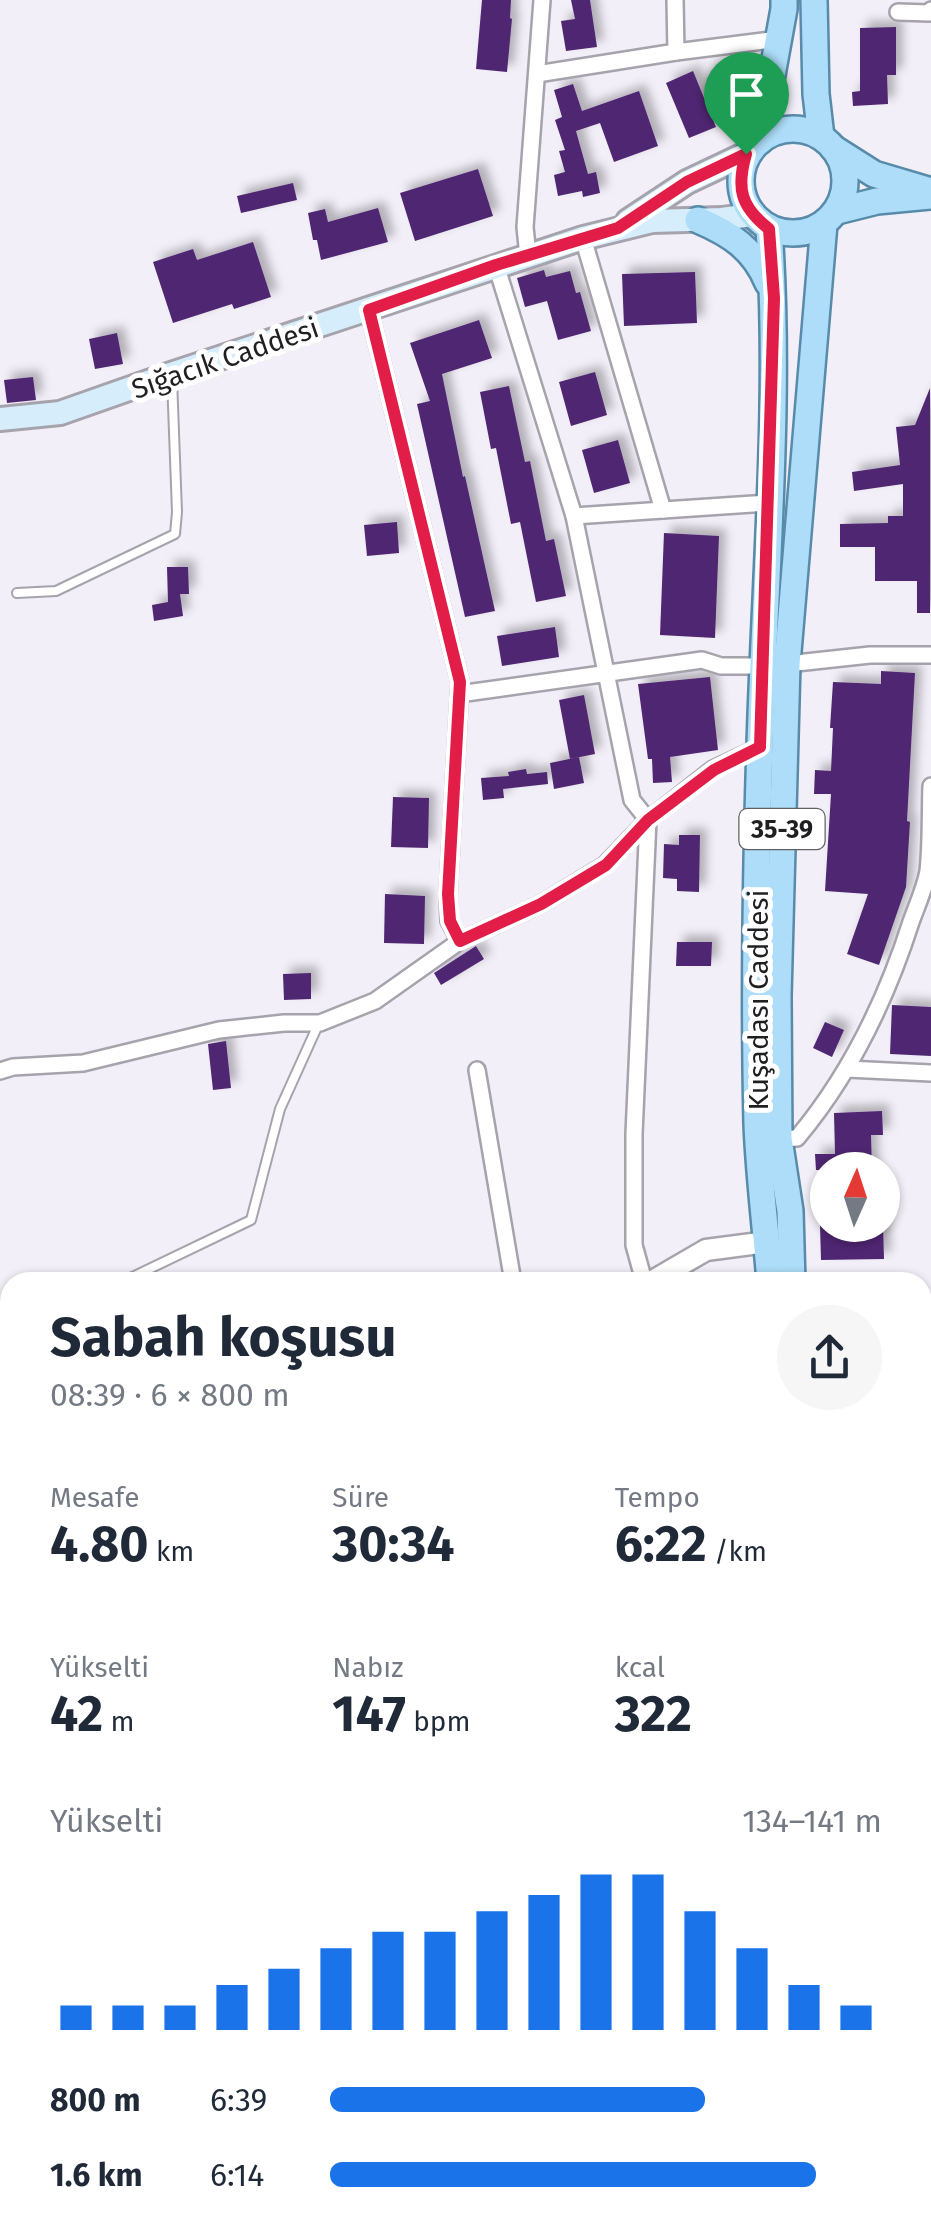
<!DOCTYPE html>
<html lang="tr">
<meta charset="utf-8">
<style>
:root{--surface:#fff;--page:#f6f6f7;--text:#1f2937;--muted:#747a83;--accent:#1a73e8}
body{margin:0;font-family:"Fira Sans",sans-serif;background:var(--page);color:var(--text);height:100vh;display:flex;flex-direction:column;font-size:38px;white-space:nowrap}
*{box-sizing:border-box;margin:0}
p{font-size:32px;color:var(--muted)}
.icon{flex:none;width:55px;height:55px;fill:none;stroke:currentColor;stroke-width:2;stroke-linecap:round;stroke-linejoin:round}
.map{position:relative;flex:1;overflow:hidden}
.sheet{position:absolute;left:0px;top:1272px;width:932px;height:962px;display:flex;flex-direction:column;background:var(--surface);border-radius:30px 30px 0 0;box-shadow:0 2px 8px #0004}
.sheet>*{flex:none}
.needle{width:65px;rotate:3deg}
.fabs{position:absolute;left:810px;top:1152px;display:grid;gap:20px}
.fabs a{display:grid;place-items:center;width:90px;height:90px;border-radius:50%;background:var(--surface);box-shadow:0 2px 8px #0004;font-size:50px}
.pin{position:absolute;display:grid;place-items:center;width:85px;height:85px;color:#fff;margin:-102px -42px;border-radius:50% 50% 50% 0;rotate:-45deg;box-shadow:0 0 10px #0007}
.pin .icon{rotate:45deg}
.round{display:grid;place-items:center;flex:none;width:105px;height:105px;border-radius:52px;background:var(--page)}
.summary{display:flex;align-items:center;justify-content:space-between;height:170px;padding:0 50px}
h1{font-size:55px;font-weight:700;line-height:75px}
.stats{display:grid;grid-template-columns:repeat(3,1fr);gap:15px;height:170px;padding:10px 50px}
.stats div{display:grid;align-content:center}
.stats b{font-size:50px;font-weight:700}
.stats small{font-size:28px;font-weight:400}
.stats p{font-size:28px}
.chart{height:280px;padding:20px 50px}
.chart p{display:flex;justify-content:space-between}
.chart svg{width:100%;height:180px;margin-top:10px;stroke:var(--accent);stroke-width:6}
ul{padding:0 50px;list-style:none;font-size:32px}
li{display:grid;grid-template-columns:160px 120px 1fr;align-items:center;height:75px}
li i{height:25px;border-radius:12px;background:var(--accent)}
.map>svg:first-child{display:block}
</style>
<div class="map">
<svg width="931" height="2234" viewBox="0 0 931 2234">
<defs>
<filter id="shadow"><feDropShadow dx="7" dy="-7" stdDeviation="5" flood-color="#0004"/></filter>
</defs>
<rect width="100%" height="100%" fill="#f3eff8"/>
<g fill="none" stroke-linecap="round" stroke-linejoin="round">
<g stroke="#4f86b7" stroke-width="5">
<polyline points="922,1929 931,1926"/>
<polyline points="0,1970 10,1968"/>
</g>
</g>
<g fill="#4f2772" filter="url(#shadow)">
<polygon points="482,0 511,0 510,18 512,19 507,72 476,69"/>
<polygon points="571,0 590,0 597,47 566,51 561,21 575,19"/>
<polygon points="896,27 896,75 887,75 888,104 853,106 852,92 860,91 860,28"/>
<polygon points="693,71 716,127 689,138 666,83"/>
<polygon points="573,84 582,111 639,91 658,146 614,162 600,123 576,131 588,174 596,172 600,193 583,197 582,191 558,196 554,175 565,172 559,151 565,150 555,120 562,117 554,90"/>
<polygon points="478,169 493,216 415,241 400,193"/>
<polygon points="293,183 297,200 241,213 237,196"/>
<polygon points="378,208 388,242 321,260 317,240 313,240 308,213 325,209 328,222"/>
<polygon points="253,242 271,297 234,309 232,304 173,323 153,262 193,249 197,260"/>
<polygon points="544,270 546,277 570,271 576,293 580,292 591,331 558,340 547,301 525,307 517,278"/>
<polygon points="695,272 697,323 624,326 622,274"/>
<polygon points="479,320 492,358 442,374 463,477 465,476 495,611 465,617 417,404 430,401 410,343"/>
<polygon points="117,333 123,364 95,369 89,339"/>
<polygon points="595,372 607,415 571,426 559,382"/>
<polygon points="33,377 36,400 7,403 4,380"/>
<polygon points="509,386 525,462 530,461 546,541 554,539 566,596 536,602 520,522 511,524 496,448 491,449 480,392"/>
<polygon points="930,388 930,613 917,613 917,581 875,581 875,547 840,547 840,524 888,523 888,516 903,516 903,484 854,491 852,472 900,465 896,427 915,425"/>
<polygon points="618,440 630,483 594,493 582,450"/>
<polygon points="397,522 399,553 367,556 364,525"/>
<polygon points="664,533 719,536 715,638 660,635"/>
<polygon points="167,567 188,567 189,594 180,594 183,616 154,621 152,605 168,602"/>
<polygon points="555,627 559,657 502,666 497,636"/>
<polygon points="881,671 915,673 907,821 910,822 906,887 879,965 847,954 868,894 825,891 831,794 814,794 815,770 831,771 833,728 830,728 833,682 881,684"/>
<polygon points="710,677 718,750 670,757 672,782 653,783 652,759 648,759 638,684"/>
<polygon points="584,695 595,754 570,759 559,700"/>
<polygon points="579,757 584,783 554,789 550,763"/>
<polygon points="526,769 527,774 547,772 548,784 503,789 504,798 483,800 481,778 509,776 508,772"/>
<polygon points="393,797 429,798 428,848 391,847"/>
<polygon points="679,835 700,835 699,892 677,891 677,879 663,878 664,844 679,845"/>
<polygon points="385,894 425,896 424,944 384,943"/>
<polygon points="677,942 712,942 711,966 676,966"/>
<polygon points="476,946 484,959 441,985 434,973"/>
<polygon points="311,973 311,999 284,1000 283,974"/>
<polygon points="892,1005 931,1007 931,1056 890,1054"/>
<polygon points="825,1022 844,1030 832,1057 813,1048"/>
<polygon points="226,1041 231,1088 213,1090 208,1044"/>
<polygon points="882,1111 883,1135 871,1135 872,1170 816,1170 815,1154 835,1154 834,1113"/>
<polygon points="820,1225 883,1225 884,1259 821,1260"/>
</g>
<g fill="none" stroke-linecap="round" stroke-linejoin="round">
<g stroke="#a7a3ac" stroke-width="12">
<g id="service">
<polyline points="17,593 56,591 175,534 177,512 172,379"/>
<polyline points="122,1282 251,1220 280,1109 318,1025"/>
</g>
</g>
<g stroke="#a7a3ac" stroke-width="20">
<g id="minor">
<polyline points="898,12 929,13 931,10"/>
<polyline points="676,52 779,39"/>
<polyline points="537,74 676,52 675,0"/>
<polyline points="583,238 663,510"/>
<polyline points="528,256 525,227 542,0"/>
<polyline points="496,265 574,516 632,800 648,820 634,1134 634,1245 642,1274 648,1282"/>
<polyline points="369,310 460,682 448,894 449,921 460,941"/>
<polyline points="574,516 769,503"/>
<polyline points="787,664 870,655 931,655"/>
<polyline points="459,694 702,660 721,666 763,666"/>
<polyline points="847,1069 931,1073"/>
<polyline points="477,1070 513,1282"/>
<polyline points="0,1071 13,1067 83,1063 219,1030 284,1023 320,1023 375,1001 460,941 541,904 605,865 648,820 713,769 760,747"/>
<path d="M779 1139 797 1138C850 1075 886 1000 911 922 917 905 925 888 928 871 931 844 930 813 931 786"/>
<polyline points="922,1425 931,1433"/>
<polyline points="922,1701 931,1667"/>
<polyline points="922,1759 931,1758"/>
<polyline points="0,1873 10,1874"/>
<polyline points="734,2225 734,2234"/>
</g>
</g>
<g stroke="#a7a3ac" stroke-width="25">
<g id="tertiary">
<polyline points="651,1282 706,1250 767,1242"/>
<polyline points="0,1773 10,1768"/>
<polyline points="0,2034 10,2032"/>
<polyline points="315,2225 315,2234"/>
</g>
</g>
<g stroke="#a7a3ac" stroke-width="28">
<g id="secondary">
<polyline points="628,221 687,182 746,154"/>
<polyline points="0,419 60,413 171,374 583,238 652,221 722,219 751,215"/>
<polyline points="922,2055 931,2053"/>
</g>
</g>
<g stroke="#588baa" stroke-width="30">
<g id="primary">
<polyline points="814,0 816,94 821,137"/>
<circle cx="793" cy="181" r="52"/>
<polyline points="760,141 784,9 784,0"/>
<polyline points="833,148 874,174 931,191"/>
<polyline points="837,211 877,201 930,196"/>
<path d="M698 220C731 234 754 249 768 283"/>
<path d="M769 229C781 400 765 573 760 745 756 870 754 998 757 1124 759 1177 766 1230 770 1282"/>
<polyline points="792,1282 790,1211 779,1139 778,996 787,664 824,224"/>
<polyline points="922,1797 931,1829"/>
<polyline points="922,1906 928,1901 931,1882"/>
<polyline points="889,2225 891,2234"/>
<polyline points="918,2225 919,2234"/>
</g>
</g>
<use href="#service" stroke="#fff" stroke-width="8"/>
<use href="#minor" stroke="#fff" stroke-width="15"/>
<use href="#tertiary" stroke="#fff" stroke-width="20"/>
<use href="#secondary" stroke="#d6eefc" stroke-width="22"/>
<use href="#primary" stroke="#adddf8" stroke-width="25"/>
</g>
<g fill="none" stroke-linecap="round" stroke-linejoin="round">
<g stroke="#fff" stroke-width="20">
<path id="route" d="M746 154C736 189 741 207 769 229L774 298 760 747 714 770 648 820 606 865 541 904 460 941 450 921 448 894 460 682 369 310 496 265 618 228 687 182Z"/>
</g>
<use href="#route" stroke="#e11d48" stroke-width="12"/>
</g>
<g text-anchor="middle" stroke-width="10" stroke-linejoin="round" paint-order="stroke">
<rect fill="#fff" stroke="#626264" stroke-width="2.5" x="739.5" y="809" width="85" height="40" rx="8"/>
<g font-size="25" font-weight="bold" fill="#1f1e21">
<text x="782" y="838">35-39</text>
</g>
<g font-size="28" fill="#1f1e21" stroke="#fff">
<text transform="translate(225 358) rotate(-19)" y="10">Sığacık Caddesi</text>
<text transform="translate(758 1000) rotate(-90)" y="10">Kuşadası Caddesi</text>
</g>
</g>
</svg>
<div class="fabs">
<a><svg class="needle" viewBox="-14 -14 28 28"><path d="M0-13l5 13h-10z" fill="#e53935"/><path d="M0 13l5-13h-10z" fill="#747a83"/></svg></a>
</div>
<div class="pin" style="left:746px;top:154px;background:#1e9e55"><svg class="icon" aria-label="arrive" viewBox="0 0 24 24"><path d="M6 21V4h12l-3 4 3 4H6"/></svg></div>
<section class="sheet">
<div class="summary"><div><h1>Sabah koşusu</h1><p>08:39 · 6 × 800 m</p></div><a class="round"><svg class="icon" aria-label="share" viewBox="0 0 24 24"><path d="M12 15V3M7 8l5-5 5 5M5 13v7h14v-7"/></svg></a></div>
<div class="stats">
<div><p>Mesafe</p><b>4.80<small> km</small></b></div>
<div><p>Süre</p><b>30:34</b></div>
<div><p>Tempo</p><b>6:22<small> /km</small></b></div>
</div>
<div class="stats">
<div><p>Yükselti</p><b>42<small> m</small></b></div>
<div><p>Nabız</p><b>147<small> bpm</small></b></div>
<div><p>kcal</p><b>322</b></div>
</div>
<div class="chart"><p><span>Yükselti</span>134–141 m</p>
<svg viewBox="0 0 160 44" preserveAspectRatio="none"><path d="M5 44V38M15 44V38M25 44V38M35 44V33M45 44V29M55 44V24M65 44V20M75 44V20M85 44V15M95 44V11M105 44V6M115 44V6M125 44V15M135 44V24M145 44V33M155 44V38"/></svg>
</div>
<ul>
<li><b>800 m</b>6:39<i style="width:68%"></i></li>
<li><b>1.6 km</b>6:14<i style="width:88%"></i></li>
</ul>
</section>
</div>
